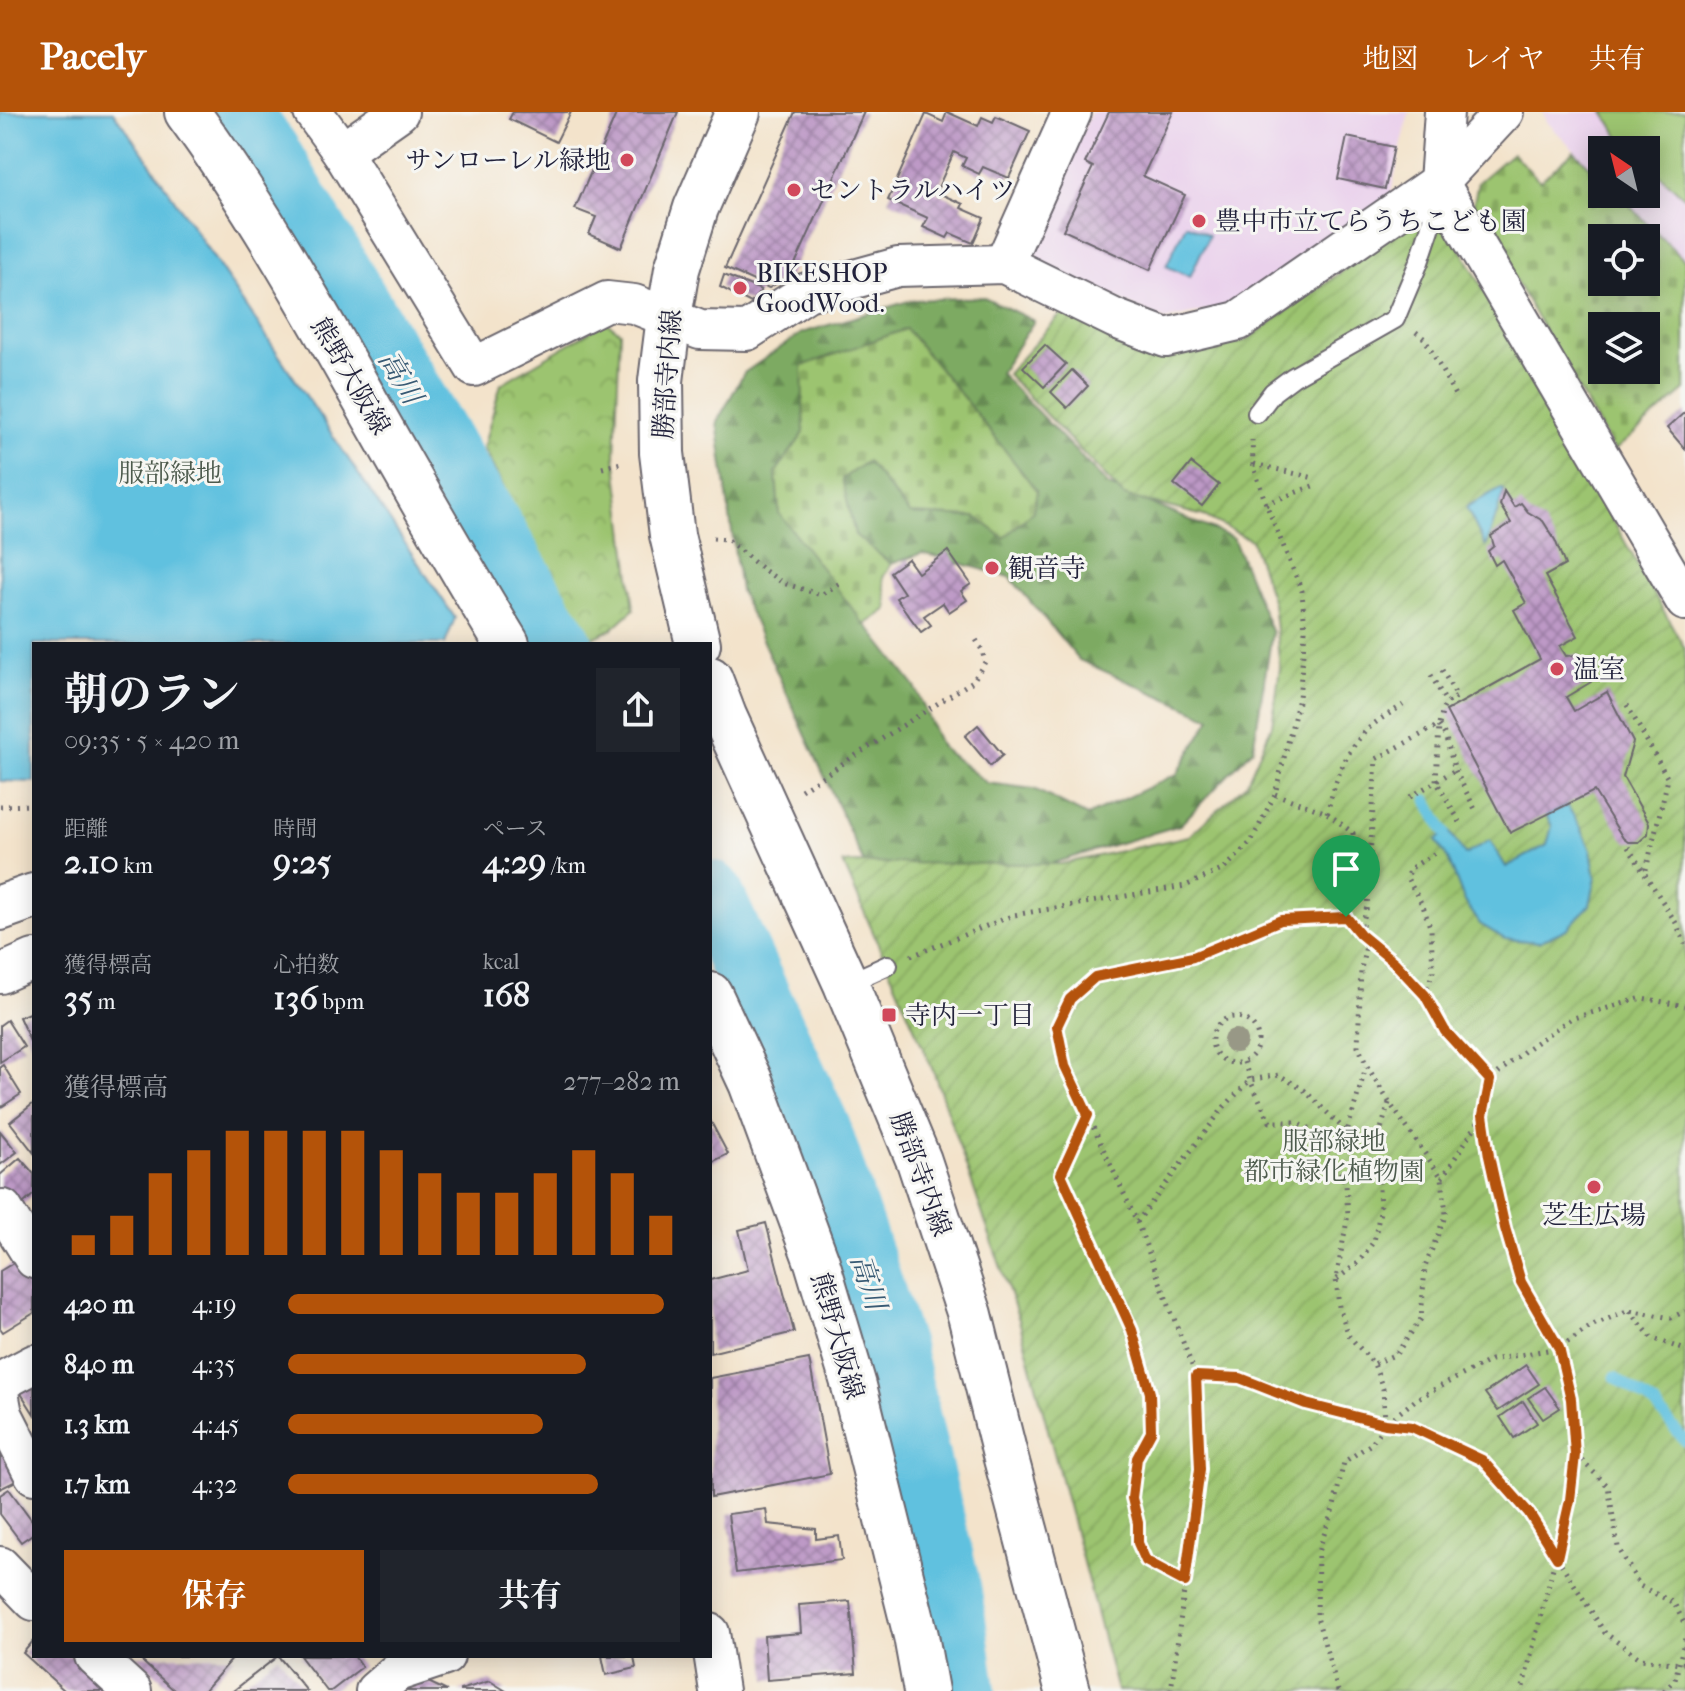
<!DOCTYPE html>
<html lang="ja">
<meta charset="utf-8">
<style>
:root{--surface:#171b24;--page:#20242c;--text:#f1f3f6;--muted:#9ea1a6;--accent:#b45309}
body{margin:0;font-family:"IM FELL French Canon","Noto Serif JP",serif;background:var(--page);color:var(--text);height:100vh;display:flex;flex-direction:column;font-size:30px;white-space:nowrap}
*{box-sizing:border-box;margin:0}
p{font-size:26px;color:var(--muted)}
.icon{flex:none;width:44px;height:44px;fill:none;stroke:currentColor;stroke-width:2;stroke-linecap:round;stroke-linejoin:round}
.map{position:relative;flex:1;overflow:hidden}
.panel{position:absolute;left:32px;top:530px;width:680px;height:1016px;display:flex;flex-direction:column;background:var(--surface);border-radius:0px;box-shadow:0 4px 20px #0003}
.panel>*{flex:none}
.needle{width:52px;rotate:325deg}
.tools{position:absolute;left:1588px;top:24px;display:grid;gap:16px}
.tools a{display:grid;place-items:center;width:72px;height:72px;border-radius:0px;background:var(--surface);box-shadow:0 4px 20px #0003;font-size:40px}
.pin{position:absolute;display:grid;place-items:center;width:68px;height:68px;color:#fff;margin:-82px -34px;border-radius:50% 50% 50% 0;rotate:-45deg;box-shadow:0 0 8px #0007}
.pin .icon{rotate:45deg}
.round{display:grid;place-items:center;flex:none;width:84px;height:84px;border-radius:0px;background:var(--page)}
.headline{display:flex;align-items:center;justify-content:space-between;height:136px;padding:0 32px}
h1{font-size:44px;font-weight:700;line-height:60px}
.stats{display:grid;grid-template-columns:repeat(3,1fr);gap:12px;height:136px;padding:8px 32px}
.stats div{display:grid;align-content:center}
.stats b{font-size:34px;font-weight:700}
.stats small{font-size:22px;font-weight:400}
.stats p{font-size:22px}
.chart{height:224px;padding:16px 32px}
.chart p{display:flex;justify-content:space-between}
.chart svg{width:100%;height:144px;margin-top:8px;stroke:var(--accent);stroke-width:6}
.action{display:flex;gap:16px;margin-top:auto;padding:16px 32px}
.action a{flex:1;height:92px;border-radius:0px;background:var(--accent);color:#fff;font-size:32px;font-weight:700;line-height:92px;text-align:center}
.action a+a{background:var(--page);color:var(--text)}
ul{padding:0 32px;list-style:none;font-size:26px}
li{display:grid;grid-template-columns:128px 96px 1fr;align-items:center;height:60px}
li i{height:20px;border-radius:10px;background:var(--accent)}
header{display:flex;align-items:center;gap:48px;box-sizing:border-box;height:112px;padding:0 40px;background:var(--accent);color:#fff}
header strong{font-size:38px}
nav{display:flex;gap:44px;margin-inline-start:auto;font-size:28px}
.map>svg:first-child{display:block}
</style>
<header>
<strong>Pacely</strong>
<nav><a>地図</a><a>レイヤ</a><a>共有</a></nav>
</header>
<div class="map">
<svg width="1685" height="1579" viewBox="0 0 1685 1579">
<defs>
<pattern id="forest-firs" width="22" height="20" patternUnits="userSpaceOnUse" patternTransform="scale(2)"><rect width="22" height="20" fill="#7daa62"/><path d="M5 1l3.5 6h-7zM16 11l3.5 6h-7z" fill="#668a52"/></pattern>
<pattern id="cemetery-stones" width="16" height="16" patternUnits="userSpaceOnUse" patternTransform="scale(2)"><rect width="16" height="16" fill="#9cc46f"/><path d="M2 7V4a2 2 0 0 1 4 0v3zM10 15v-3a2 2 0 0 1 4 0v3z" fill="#86a861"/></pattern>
<pattern id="park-crowns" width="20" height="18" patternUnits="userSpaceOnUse" patternTransform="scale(2)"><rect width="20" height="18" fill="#9cc46f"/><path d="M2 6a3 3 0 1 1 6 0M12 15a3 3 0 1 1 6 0" fill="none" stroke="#86a861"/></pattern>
<pattern id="garden-furrows" width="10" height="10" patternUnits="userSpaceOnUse" patternTransform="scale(2)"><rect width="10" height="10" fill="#9cc46f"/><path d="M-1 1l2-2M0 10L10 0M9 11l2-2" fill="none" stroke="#86a861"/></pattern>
<pattern id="building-cross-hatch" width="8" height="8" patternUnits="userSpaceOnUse" patternTransform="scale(2)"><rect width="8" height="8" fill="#bd99c6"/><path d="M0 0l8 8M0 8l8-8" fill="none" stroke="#997ca2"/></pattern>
</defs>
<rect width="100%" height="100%" fill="#f6f6f2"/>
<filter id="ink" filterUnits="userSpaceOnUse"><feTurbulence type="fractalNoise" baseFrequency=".0125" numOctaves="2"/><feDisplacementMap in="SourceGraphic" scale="16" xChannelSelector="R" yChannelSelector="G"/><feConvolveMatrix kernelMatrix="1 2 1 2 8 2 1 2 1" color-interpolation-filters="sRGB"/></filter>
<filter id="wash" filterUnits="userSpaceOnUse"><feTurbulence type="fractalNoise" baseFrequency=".006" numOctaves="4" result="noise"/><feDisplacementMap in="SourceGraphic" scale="32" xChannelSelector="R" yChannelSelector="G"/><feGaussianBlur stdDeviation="1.8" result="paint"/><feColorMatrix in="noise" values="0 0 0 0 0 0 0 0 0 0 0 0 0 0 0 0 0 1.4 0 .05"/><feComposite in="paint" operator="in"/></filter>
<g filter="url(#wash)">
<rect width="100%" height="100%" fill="#f3e3cb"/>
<g fill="#ead1ec">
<polygon points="1091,0 1409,0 1390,85 1233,193 1165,208 1042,154 1032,133"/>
<polygon points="1543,0 1685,0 1685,149 1618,82 1646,82 1646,38 1602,38 1602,66 1546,9"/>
</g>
<polygon fill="#9cc46f" stroke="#5f7355" stroke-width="2" points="1604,0 1685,0 1685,86 1646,50 1646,38 1633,38 1619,25"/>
<path fill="url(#forest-firs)" stroke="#50664e" stroke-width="2" fill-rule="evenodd" d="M984 185 1034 209 1000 261 1109 374 1233 426 1272 521 1253 637 1180 713 939 785 871 767 740 479 717 310 744 261 802 221 912 188ZM804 321 1033 399 976 405 910 402 867 349 841 367 855 423 891 452 923 441 1010 465 1079 548 1211 606 1177 662 1087 704 1034 677 987 671 941 635 915 575 779 401 776 360Z"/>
<g fill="url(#cemetery-stones)" stroke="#5f7355" stroke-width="2" fill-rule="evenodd">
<path d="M1574 39 1602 66V82H1618L1685 149V278L1614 339 1473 95 1478 70 1512 41 1540 69ZM1602 126H1646V170H1602ZM1602 214H1646V258H1602Z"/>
<polygon points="906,217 962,284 1037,379 1033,399 1004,426 976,405 910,402 867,349 842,367 855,423 891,452 883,465 888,497 865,513 779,401 776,360 804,321 802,254"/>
</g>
<polygon fill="url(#park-crowns)" stroke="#5f7355" stroke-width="2" points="606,210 620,220 615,343 634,497 612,517 591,527 565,493 483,336 501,272"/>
<polygon fill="url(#garden-furrows)" stroke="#5f7355" stroke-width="2" points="1418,105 1447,112 1685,537 1685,1579 1117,1579 1019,1208 934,961 843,751 1061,752 1189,724 1246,672 1272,613 1280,556 1273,491 1251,428 1204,404 1124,384 1007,262 1064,199 1164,246 1245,229"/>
<g fill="#61c1df" stroke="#42728d" stroke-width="2">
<polygon points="0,0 113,0 146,45 455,506 445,532 34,532 34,670 0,669"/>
<polygon points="1186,112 1209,123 1190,165 1166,154"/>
<polygon points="1501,376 1504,379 1486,435 1466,395"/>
<polygon points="1567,693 1581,716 1591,738 1596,766 1590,793 1567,817 1539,830 1505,827 1480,812 1464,788 1449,749 1436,728 1449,719 1465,743 1490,728 1506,755 1547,733 1552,714 1546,703"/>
</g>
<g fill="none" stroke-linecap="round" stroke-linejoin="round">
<g stroke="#61c1df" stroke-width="11">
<polyline points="1427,688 1445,721"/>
<polyline points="1615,1265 1655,1293 1685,1329"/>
</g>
<g stroke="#61c1df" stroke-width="66">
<polyline points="238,0 267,40 538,497 560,532"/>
<polyline points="710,781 818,1017 891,1236 949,1480 963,1579"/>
</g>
</g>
<g id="blocks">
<g fill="url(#building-cross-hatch)">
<polygon points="513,0 571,0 556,30 509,7"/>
<polygon points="617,0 678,0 621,136 589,122 596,105 575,97"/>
<polygon points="795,0 864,0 790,163 769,176 725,156"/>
<polygon points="947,0 978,14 982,5 993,10 996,4 1030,19 1009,66 983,55 979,62 962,54 966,46 954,40 936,80 963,92 961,96 984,106 973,131 950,121 947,126 923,115 928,106 888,88 926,2 943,10"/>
<polygon points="1109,0 1173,0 1143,64 1185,83 1150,158 1063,118 1093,55 1085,51"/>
<polygon points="1347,25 1394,35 1385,77 1338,67"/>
<polygon points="724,163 761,178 751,191 720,175"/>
<polygon points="1045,233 1066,252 1044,275 1023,255"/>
<polygon points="1072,258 1088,274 1067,296 1051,280"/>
<polygon points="1685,300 1685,337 1667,316"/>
<polygon points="1191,351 1219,373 1202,394 1174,372"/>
<polygon points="1504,379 1514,395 1521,391 1528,400 1543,409 1555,428 1565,453 1545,464 1578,524 1560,534 1566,544 1576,543 1584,547 1590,553 1592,562 1591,570 1566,585 1574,599 1607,580 1633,630 1623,665 1649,711 1648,722 1639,730 1628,730 1623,726 1594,679 1510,721 1446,599 1540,547 1514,498 1526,491 1502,448 1495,453 1488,439 1494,434 1491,424 1511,411 1500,393"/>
<polygon points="948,439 971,472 961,479 967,488 949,500 943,491 924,504 931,513 921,520 896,486 904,481 890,460 908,447 918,461"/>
<polygon points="978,613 1003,643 990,654 965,624"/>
<polygon points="34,899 34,938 19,905"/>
<polygon points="7,908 24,935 0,950 0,913"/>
<polygon points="3,953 21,982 0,996 0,955"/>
<polygon points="34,991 34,1041 10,1010"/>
<polygon points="710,1008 728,1042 710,1051"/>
<polygon points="0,1019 17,1040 0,1053"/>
<polygon points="20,1046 34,1062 34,1082 15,1099 0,1082 0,1063"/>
<polygon points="766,1111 794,1220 710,1241 710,1168 748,1158 739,1118"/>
<polygon points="25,1144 34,1160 34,1201 3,1220 0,1216 0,1159"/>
<polygon points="809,1247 830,1362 711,1385 710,1266"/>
<polygon points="1526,1253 1539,1272 1498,1299 1485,1281"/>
<polygon points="34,1264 34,1302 17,1275"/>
<polygon points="1545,1275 1560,1296 1543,1307 1528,1286"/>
<polygon points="1523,1289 1537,1311 1514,1326 1500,1305"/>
<polygon points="0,1334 18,1368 0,1377"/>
<polygon points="9,1377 34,1411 34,1421 21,1430 0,1402 0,1383"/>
<polygon points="766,1397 768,1412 816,1417 816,1427 839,1424 842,1448 736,1461 728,1402"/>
<polygon points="850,1489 856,1561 767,1568 764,1524 801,1521 799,1493"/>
<polygon points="34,1528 34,1544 77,1544 115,1579 65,1579 23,1541"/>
<polygon points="136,1544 235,1544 204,1579 175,1579"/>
<polygon points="278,1544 307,1579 233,1579"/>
<polygon points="300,1544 354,1544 362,1555 331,1579 327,1579"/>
<polygon points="602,1544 634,1544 636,1556 606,1563"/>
<polygon points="424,1568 447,1579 406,1579"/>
<polygon points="490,1569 506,1579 460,1579 460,1578"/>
</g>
</g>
</g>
<g filter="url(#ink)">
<use href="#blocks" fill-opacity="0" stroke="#6b666d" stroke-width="2"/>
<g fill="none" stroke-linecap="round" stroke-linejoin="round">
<g stroke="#6b666d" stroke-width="22">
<g id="lane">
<polyline points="1257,301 1273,280 1293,265 1395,207 1419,150 1430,117 1438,77"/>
<polyline points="846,872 888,853"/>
</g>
</g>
<g stroke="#6b666d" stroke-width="42">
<g id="street">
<polyline points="313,0 342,40 474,255 607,189 634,192 700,218 747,219 807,180 898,155 1004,152 1116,207 1166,226 1238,209 1439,70 1504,0"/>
<polyline points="1444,0 1439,70 1685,489"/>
<polyline points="342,40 399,0"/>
<polyline points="1004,152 1072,0"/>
<polyline points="0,862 34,847"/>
<polyline points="3,1097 34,1147"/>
<polyline points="0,1270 34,1252"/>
<polyline points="0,1286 3,1302 34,1363"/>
<polyline points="0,1454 34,1489"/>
<polyline points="710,1521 719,1579"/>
<polyline points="94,1544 132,1579"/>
<polyline points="375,1579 397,1560 445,1544"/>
</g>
</g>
<g stroke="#6b666d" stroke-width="48">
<g id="secondary">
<path d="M187 0C251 87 304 180 357 274 406 361 455 447 507 532"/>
<polyline points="698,532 672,423 662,341 661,269 669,205 677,157 696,96 738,0"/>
<polyline points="710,567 724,604 846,872 919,1049 970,1203 1004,1339 1068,1579"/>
<polyline points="0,796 34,784"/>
<polyline points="710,883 751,971 817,1150 854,1274 916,1524 926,1579"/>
</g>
</g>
<g stroke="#6b666d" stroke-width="5" stroke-dasharray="2 6" stroke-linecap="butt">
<polyline points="1416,220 1425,227 1456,285"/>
<polyline points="1254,352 1314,366"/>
<polyline points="602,356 625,350"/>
<polyline points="1266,392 1318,372"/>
<polyline points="713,426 727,427 761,456 783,471 821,483 840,471"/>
<polyline points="1442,558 1457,585 1446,591 1443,597 1439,613 1436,669 1461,712"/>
<polyline points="1431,563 1446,590"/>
<polyline points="1627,593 1668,667 1645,762"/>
<polyline points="1439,614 1445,623 1455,658 1477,701"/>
<polyline points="801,678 973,569 985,550 982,538 974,524"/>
<polyline points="1275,682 1327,701 1353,721 1355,764 1346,805"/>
<polyline points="1410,685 1455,658"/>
<polyline points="0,694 34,693"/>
<path d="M1327 701C1335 671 1343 643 1365 620 1375 609 1391 601 1403 593"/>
<polyline points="1628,735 1676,811 1685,832"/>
<polyline points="1360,821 1367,794 1376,647 1439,613"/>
<polyline points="1367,829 1361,857 1358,934 1367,954 1389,990 1442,1066 1446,1102 1425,1155 1421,1207 1396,1242 1374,1252"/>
<polyline points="911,844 1014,803 1185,774 1224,757 1251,730 1275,682 1299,586 1305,518 1302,479 1266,392 1253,352 1252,328"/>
<polyline points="1425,883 1433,859 1431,818 1423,794 1407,766 1411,756 1435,741"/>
<circle cx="1235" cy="928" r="23"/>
<polyline points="1244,950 1250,968 1270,1010 1294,1010 1316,1020 1335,1048 1346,1073 1348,1103 1336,1167 1339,1195 1349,1224 1374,1252 1383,1277 1385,1311"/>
<polyline points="1088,1003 1061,1062 1132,1218 1150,1281 1151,1320 1137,1346 1132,1386 1138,1411 1138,1431 1146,1449 1185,1470"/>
<polyline points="1483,1003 1489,1044 1505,1116 1521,1170 1559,1236 1571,1287 1575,1343 1570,1388 1522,1579"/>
<polyline points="1442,1066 1483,1003 1490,968"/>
<polyline points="1137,1110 1224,995 1250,968 1279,963 1304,978 1347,1020 1366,955"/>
<polyline points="1337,1167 1358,1151 1374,1129 1380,1100 1377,1030 1389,991"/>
<polyline points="1630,1199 1652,1226 1685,1238"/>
<polyline points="1196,1264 1240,1266 1306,1292 1385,1312 1412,1315 1482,1348 1529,1401 1605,1521 1641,1547 1680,1552 1685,1551"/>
<polyline points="1576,1343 1608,1374 1618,1435 1640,1474 1674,1491 1685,1513"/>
<polyline points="1171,1579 1200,1357 1196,1264 1137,1110 1065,954 1057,914 1070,887 1095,865 1193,845 1281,808 1346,805 1360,822 1394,850 1425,883 1445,919 1490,968 1528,936 1570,907 1642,886 1685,894"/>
<polyline points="1338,1579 1317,1505 1318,1440 1334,1394 1344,1350 1371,1332 1385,1312 1418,1286 1491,1248 1559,1236 1593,1213 1629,1198 1671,1206 1685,1199"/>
<polyline points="1664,1579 1675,1568 1685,1526"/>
</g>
<use href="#lane" stroke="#fff" stroke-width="18"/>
<use href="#street" stroke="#fff" stroke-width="38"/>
<use href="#secondary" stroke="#fff" stroke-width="44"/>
</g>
<circle fill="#989886" cx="1235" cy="929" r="12"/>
</g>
<g fill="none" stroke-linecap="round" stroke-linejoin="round" filter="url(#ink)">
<g stroke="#fff" stroke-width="16">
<polygon id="route" points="1346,805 1360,822 1394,850 1425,883 1445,919 1490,968 1483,1003 1489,1044 1505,1116 1521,1170 1559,1236 1571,1287 1575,1343 1570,1388 1557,1446 1529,1401 1482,1348 1412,1315 1385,1312 1306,1292 1240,1266 1196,1264 1200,1357 1185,1470 1146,1449 1138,1431 1138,1411 1132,1386 1137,1346 1151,1320 1150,1281 1132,1218 1061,1062 1088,1003 1065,954 1057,914 1070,887 1095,865 1193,845 1281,808"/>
</g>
<use href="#route" stroke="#b45309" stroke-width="10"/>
</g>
<g fill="#d1495b" stroke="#f6f6f2" stroke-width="3">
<circle cx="627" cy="48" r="8"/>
<circle cx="794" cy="78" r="8"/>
<circle cx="1199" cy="109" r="8"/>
<circle cx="740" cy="176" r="8"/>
<circle cx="992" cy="456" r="8"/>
<circle cx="1557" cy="557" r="8"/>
<rect x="881" y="895" width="16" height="16" rx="4"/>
<circle cx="1594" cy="1075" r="8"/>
</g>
<g text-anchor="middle" stroke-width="6" stroke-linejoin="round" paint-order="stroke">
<g font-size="26" fill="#22223b" stroke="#f6f6f2" text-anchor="start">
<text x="611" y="57" text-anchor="end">サンローレル緑地</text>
<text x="810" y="87">セントラルハイツ</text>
<text x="1215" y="118">豊中市立てらうちこども園</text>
<text x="756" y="170">BIKESHOP<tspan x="756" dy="30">GoodWood.</tspan></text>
<text x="1008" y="465">観音寺</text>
<text x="1573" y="566">温室</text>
<text x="905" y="912">寺内一丁目</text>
<text x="1594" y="1112" text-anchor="middle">芝生広場</text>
</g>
<g font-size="26" fill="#22223b" stroke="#f6f6f2">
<text transform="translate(667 262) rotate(-86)" y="9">勝部寺内線</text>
<text transform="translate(351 264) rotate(60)" y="9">熊野大阪線</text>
<text transform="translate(921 1062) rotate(70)" y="9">勝部寺内線</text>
<text transform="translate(838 1224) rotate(74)" y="9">熊野大阪線</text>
</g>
<g font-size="26" fill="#4d5b4d" stroke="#f6f6f2">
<text x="170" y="370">服部緑地</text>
<text x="1334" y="1038">服部緑地<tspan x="1334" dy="30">都市緑化植物園</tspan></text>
</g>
<g font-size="28" font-style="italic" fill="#385a74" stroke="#f6f6f2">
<text transform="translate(401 265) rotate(59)" y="10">高川</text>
<text transform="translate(869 1170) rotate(72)" y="10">高川</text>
</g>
</g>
</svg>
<div class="tools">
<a><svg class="needle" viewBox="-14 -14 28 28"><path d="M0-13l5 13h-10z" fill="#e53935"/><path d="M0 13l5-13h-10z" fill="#9ea1a6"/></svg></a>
<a><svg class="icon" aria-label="locate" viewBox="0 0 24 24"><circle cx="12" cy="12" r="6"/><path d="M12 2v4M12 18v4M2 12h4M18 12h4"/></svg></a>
<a><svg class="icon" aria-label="layers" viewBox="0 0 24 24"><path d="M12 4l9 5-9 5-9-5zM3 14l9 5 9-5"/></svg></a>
</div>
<div class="pin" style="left:1346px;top:805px;background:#1e9e55"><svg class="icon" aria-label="arrive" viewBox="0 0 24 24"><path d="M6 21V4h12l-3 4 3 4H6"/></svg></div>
<section class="panel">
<div class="headline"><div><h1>朝のラン</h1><p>09:35 · 5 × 420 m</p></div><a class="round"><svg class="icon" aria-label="share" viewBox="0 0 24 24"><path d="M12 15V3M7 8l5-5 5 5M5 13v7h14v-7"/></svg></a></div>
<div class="stats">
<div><p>距離</p><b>2.10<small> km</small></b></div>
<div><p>時間</p><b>9:25</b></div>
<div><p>ペース</p><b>4:29<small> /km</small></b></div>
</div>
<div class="stats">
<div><p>獲得標高</p><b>35<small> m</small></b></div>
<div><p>心拍数</p><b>136<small> bpm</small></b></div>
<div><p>kcal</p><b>168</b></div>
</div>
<div class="chart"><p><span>獲得標高</span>277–282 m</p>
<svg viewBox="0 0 160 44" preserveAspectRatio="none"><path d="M5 44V38M15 44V32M25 44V19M35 44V12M45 44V6M55 44V6M65 44V6M75 44V6M85 44V12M95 44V19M105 44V25M115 44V25M125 44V19M135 44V12M145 44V19M155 44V32"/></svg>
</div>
<ul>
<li><b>420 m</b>4:19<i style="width:96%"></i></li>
<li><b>840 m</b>4:35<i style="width:76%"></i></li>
<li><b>1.3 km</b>4:45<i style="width:65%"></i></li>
<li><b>1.7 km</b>4:32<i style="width:79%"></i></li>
</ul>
<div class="action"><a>保存</a><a>共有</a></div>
</section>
</div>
